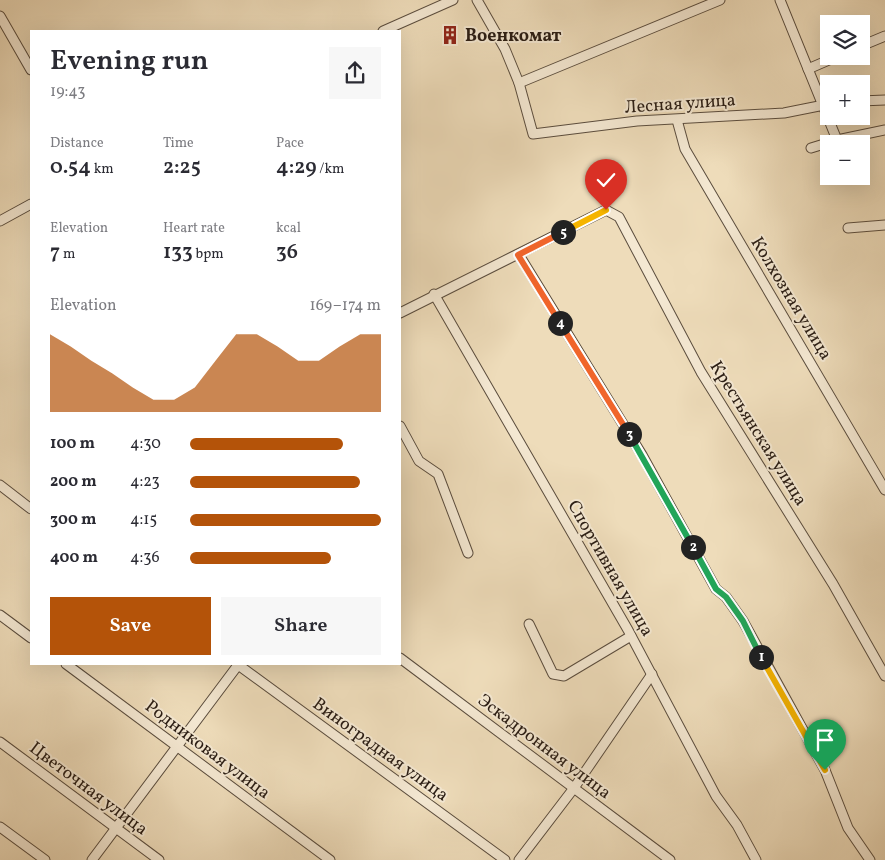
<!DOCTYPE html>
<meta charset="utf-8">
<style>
:root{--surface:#fff;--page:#f7f7f7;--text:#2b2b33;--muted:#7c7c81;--accent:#b45309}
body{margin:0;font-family:Vollkorn,serif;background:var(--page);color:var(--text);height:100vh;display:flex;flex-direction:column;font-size:19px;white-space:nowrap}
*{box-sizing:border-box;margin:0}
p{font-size:16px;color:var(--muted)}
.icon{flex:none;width:28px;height:28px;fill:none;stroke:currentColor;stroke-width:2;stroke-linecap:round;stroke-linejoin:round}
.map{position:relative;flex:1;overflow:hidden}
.sheet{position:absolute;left:30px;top:30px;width:371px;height:635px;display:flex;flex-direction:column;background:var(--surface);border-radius:0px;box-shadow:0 5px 20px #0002}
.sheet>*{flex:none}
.fabs{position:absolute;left:820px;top:15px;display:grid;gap:10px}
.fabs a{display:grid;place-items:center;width:50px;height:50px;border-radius:0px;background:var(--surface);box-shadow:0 5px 20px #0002;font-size:25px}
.pin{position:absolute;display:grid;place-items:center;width:42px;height:42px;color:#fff;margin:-51px -21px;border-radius:50% 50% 50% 0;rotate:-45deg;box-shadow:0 0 5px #0007}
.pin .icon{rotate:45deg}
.km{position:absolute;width:25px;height:25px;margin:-12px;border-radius:50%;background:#222;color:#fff;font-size:14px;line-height:25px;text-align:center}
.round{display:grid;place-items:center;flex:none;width:52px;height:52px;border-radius:0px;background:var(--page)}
.head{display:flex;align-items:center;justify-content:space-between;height:85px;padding:0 20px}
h1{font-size:28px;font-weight:600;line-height:38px}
.metrics{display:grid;grid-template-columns:repeat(3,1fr);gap:8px;height:85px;padding:5px 20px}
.metrics div{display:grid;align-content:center}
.metrics b{font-size:21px;font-weight:600}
.metrics small{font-size:14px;font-weight:400}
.metrics p{font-size:14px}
.chart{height:140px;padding:10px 20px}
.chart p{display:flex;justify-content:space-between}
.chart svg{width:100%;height:90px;margin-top:5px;fill:var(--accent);opacity:.7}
.cta{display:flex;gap:10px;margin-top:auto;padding:10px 20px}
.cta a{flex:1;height:58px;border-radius:0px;background:var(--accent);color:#fff;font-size:20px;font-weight:600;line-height:58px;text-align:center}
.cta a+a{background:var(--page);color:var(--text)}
ul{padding:0 20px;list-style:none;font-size:16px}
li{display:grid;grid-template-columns:80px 60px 1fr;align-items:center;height:38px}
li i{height:12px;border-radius:6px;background:var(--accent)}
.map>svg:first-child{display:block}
</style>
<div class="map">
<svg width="885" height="860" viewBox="0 0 885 860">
<rect width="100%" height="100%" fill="#eedcba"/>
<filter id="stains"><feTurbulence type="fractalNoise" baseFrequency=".004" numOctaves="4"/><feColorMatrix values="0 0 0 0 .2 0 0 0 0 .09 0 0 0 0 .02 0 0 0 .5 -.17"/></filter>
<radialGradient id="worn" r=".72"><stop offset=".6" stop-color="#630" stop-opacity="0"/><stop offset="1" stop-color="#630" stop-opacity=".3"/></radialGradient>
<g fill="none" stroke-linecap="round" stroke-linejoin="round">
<g stroke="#5b4d3e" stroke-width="11">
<g id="street">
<polyline points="477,0 505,49 519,83 533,134 637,121 784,113 829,104"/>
<polyline points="780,0 837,140"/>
<polyline points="0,16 31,70"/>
<polyline points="383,31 453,0"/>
<polyline points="861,46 885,36"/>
<polyline points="808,69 838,56"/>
<polyline points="519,83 720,0"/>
<polyline points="861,101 885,100"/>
<polyline points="677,120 685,149 885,490"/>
<polyline points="811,148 837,140 885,130"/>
<polyline points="0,221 31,204"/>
<polyline points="848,228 885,225"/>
<polyline points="519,255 642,455 716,589 726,597 743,621 825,770 848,828 870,860"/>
<polyline points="434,294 628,630 716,796 737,825 756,860"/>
<polyline points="400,313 606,210 619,217 701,372 833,584 885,676"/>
<polyline points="400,426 419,461 438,474 468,553"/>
<polyline points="0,485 31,509"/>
<polyline points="0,615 31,638"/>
<polyline points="529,624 553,674 564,676 631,636"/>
<polyline points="400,658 670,860"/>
<polyline points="66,664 330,860"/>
<polyline points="237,664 505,860"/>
<polyline points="0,742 159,860"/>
<polyline points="0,827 45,860"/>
<polyline points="92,860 238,665"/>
<polyline points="519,860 574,788 652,674"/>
</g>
</g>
<use href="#street" stroke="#f4e8d2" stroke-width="9"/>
</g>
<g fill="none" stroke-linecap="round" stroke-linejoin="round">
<g stroke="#fff" stroke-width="10">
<polyline id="split-1" points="761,657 825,770"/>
</g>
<g stroke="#fff" stroke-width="10">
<polyline id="split-2" points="693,547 716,589 726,597 743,621 761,657"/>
</g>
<g stroke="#fff" stroke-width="10">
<polyline id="split-3" points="629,434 693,547"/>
</g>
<g stroke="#fff" stroke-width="10">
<polyline id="split-4" points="560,323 629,434"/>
</g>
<g stroke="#fff" stroke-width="10">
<polyline id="split-5" points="560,323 518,255 563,232"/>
</g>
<g stroke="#fff" stroke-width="10">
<polyline id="split-6" points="563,232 606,210"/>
</g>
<use href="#split-1" stroke="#f5b400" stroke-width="6"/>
<use href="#split-2" stroke="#22a559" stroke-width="6"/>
<use href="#split-3" stroke="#22a559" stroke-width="6"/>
<use href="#split-4" stroke="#f0652b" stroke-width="6"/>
<use href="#split-5" stroke="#f0652b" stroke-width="6"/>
<use href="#split-6" stroke="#f5b400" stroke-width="6"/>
</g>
<defs>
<g id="building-bare" transform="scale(1.5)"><path d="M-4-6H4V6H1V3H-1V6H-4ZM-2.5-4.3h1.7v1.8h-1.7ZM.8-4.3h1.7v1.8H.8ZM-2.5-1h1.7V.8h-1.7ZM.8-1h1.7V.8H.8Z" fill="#8f2418" stroke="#f4e8d2" stroke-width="2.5" paint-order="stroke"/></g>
</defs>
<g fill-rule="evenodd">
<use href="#building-bare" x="450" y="35"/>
</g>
<g text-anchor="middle" stroke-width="4" stroke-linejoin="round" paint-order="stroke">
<g font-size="18" font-weight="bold" fill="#2a1d14" stroke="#f4e8d2" text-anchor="start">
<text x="465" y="41">Военкомат</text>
</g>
<g font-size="18" fill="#2a1d14" stroke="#f4e8d2">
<text transform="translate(680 103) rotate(-4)" y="6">Лесная улица</text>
<text transform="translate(792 298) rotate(59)" y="6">Колхозная улица</text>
<text transform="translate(759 433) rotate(58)" y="6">Крестьянская улица</text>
<text transform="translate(611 568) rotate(60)" y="6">Спортивная улица</text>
<text transform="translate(545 746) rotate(37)" y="6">Эскадронная улица</text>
<text transform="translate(208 749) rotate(37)" y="6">Родниковая улица</text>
<text transform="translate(381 749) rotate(36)" y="6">Виноградная улица</text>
<text transform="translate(89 788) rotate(37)" y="6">Цветочная улица</text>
</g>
</g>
<rect width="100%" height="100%" filter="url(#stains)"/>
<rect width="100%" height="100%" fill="url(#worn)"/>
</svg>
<div class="fabs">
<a><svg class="icon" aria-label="layers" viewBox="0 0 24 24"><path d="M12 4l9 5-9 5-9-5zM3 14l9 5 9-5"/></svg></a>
<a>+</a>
<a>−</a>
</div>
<div class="pin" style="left:825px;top:770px;background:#1e9e55"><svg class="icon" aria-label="arrive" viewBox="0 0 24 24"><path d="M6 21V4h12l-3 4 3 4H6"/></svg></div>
<div class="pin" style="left:606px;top:210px;background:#d93025"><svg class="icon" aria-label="check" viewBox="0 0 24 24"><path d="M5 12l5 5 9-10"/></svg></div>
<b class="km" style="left:761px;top:657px">1</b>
<b class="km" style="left:693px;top:547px">2</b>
<b class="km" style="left:629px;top:434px">3</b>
<b class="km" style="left:560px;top:323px">4</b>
<b class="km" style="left:563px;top:232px">5</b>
<section class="sheet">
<div class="head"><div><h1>Evening run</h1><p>19:43</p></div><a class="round"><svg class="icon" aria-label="share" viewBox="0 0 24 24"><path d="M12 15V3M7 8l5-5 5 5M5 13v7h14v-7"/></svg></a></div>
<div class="metrics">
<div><p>Distance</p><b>0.54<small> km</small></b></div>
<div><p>Time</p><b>2:25</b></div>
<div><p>Pace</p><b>4:29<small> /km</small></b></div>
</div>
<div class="metrics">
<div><p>Elevation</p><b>7<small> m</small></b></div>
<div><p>Heart rate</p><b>133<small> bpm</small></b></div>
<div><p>kcal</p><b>36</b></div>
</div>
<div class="chart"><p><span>Elevation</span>169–174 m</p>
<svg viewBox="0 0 160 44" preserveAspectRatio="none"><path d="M0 44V6L10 12L20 19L30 25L40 32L50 38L60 38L70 32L80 19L90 6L100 6L110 12L120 19L130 19L140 12L150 6L160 6V44z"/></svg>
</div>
<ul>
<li><b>100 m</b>4:30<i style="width:80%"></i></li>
<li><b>200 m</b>4:23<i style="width:89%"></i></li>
<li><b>300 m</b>4:15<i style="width:100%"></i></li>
<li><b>400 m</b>4:36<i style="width:74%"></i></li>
</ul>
<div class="cta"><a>Save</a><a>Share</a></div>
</section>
</div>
